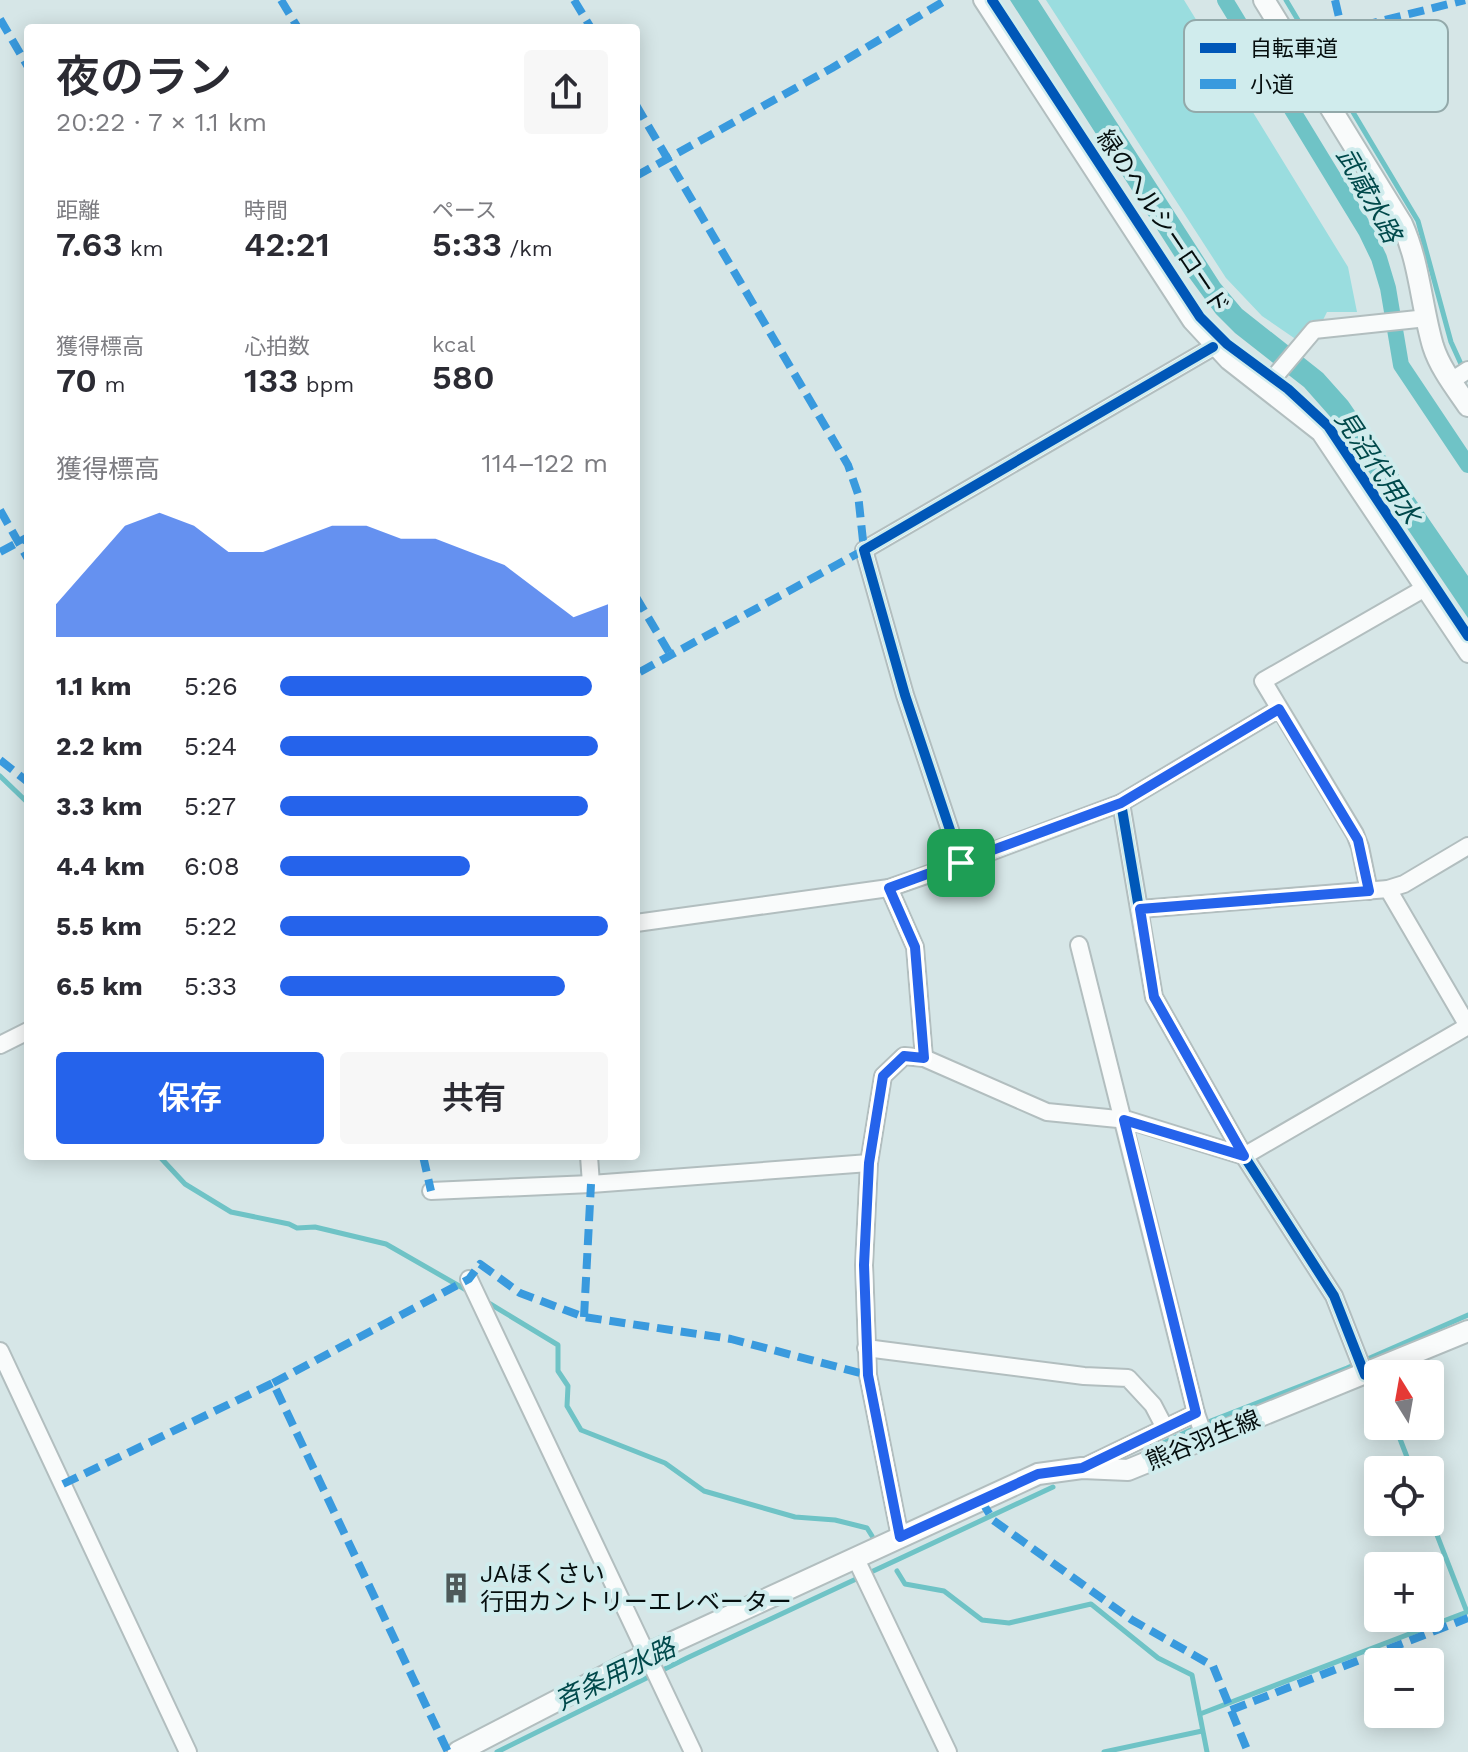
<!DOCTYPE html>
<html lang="ja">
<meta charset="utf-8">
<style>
:root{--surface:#fff;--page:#f7f7f7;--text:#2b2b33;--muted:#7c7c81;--accent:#2563eb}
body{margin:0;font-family:"Work Sans","Noto Sans JP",sans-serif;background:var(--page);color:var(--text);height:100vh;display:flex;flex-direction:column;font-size:30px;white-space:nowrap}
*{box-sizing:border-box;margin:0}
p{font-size:26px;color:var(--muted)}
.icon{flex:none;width:44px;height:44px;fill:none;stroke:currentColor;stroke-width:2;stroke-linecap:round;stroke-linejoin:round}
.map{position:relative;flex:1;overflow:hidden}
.panel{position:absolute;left:24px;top:24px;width:616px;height:1136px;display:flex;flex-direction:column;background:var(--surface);border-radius:8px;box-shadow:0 4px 20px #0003}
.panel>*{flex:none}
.needle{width:52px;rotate:349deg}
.buttons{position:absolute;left:1364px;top:1360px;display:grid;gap:16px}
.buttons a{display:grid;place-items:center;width:80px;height:80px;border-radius:8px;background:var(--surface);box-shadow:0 4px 20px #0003;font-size:40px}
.pin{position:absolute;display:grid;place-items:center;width:68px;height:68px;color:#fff;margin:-34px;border-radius:16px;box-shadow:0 4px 12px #0006}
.round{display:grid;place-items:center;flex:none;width:84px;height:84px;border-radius:8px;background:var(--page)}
.overview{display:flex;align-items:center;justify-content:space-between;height:136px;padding:0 32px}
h1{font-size:44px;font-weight:600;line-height:60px}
.metrics{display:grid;grid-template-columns:repeat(3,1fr);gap:12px;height:136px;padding:8px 32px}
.metrics div{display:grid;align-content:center}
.metrics b{font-size:34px;font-weight:600}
.metrics small{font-size:22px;font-weight:400}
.metrics p{font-size:22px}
.chart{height:224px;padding:16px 32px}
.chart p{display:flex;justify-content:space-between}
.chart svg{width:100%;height:144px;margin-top:8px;fill:var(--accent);opacity:.7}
.cta{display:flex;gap:16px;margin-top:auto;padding:16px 32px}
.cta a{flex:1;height:92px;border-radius:8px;background:var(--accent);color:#fff;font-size:32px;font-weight:600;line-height:92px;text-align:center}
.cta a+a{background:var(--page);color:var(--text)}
ul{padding:0 32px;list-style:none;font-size:26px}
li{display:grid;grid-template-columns:128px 96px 1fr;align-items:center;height:60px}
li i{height:20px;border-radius:10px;background:var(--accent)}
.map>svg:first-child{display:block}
</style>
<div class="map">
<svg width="1468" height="1752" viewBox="0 0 1468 1752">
<rect width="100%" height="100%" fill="#d6e6e7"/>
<polygon fill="#9adddf" points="1046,0 1184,0 1348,267 1357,312 1327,312 1323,320 1312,320 1297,340 1262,316 1226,278"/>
<polygon fill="#6fc3c6" points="1010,0 1038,0 1220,283 1242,309 1323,373 1348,401 1468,576 1468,618 1335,422 1304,387 1235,333 1216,314 1180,265"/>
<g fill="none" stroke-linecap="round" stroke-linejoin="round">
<g stroke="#6fc3c6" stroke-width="5">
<polyline points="1286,0 1418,221 1451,342 1461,364"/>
<polyline points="0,776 28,803"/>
<polyline points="159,1156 185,1184 231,1212 289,1224 297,1228 315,1227 386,1244 468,1291"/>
<polyline points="487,1302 558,1345 558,1371 568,1386 567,1406 581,1430 665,1463 704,1491 795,1517 835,1520 867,1528 872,1536"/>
<polyline points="1395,1426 1412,1470"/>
<polyline points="1155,1447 1203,1424 1347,1368 1468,1315"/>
<polyline points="897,1571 905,1584 944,1591 982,1620 1009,1623 1091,1604 1158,1658 1192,1675 1207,1752"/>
<polyline points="1200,1714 1467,1612 1430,1517"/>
<polyline points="497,1752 687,1658 1053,1487"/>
<polyline points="1104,1752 1202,1731"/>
</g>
<polyline stroke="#6fc3c6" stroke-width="16" points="1225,0 1366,231 1379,258 1388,288 1401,365 1468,465"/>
<g stroke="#b2bebf" stroke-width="20">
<g id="minor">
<polyline points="982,0 1191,321 1228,361 1320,433 1468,654"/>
<polyline points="1213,347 864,550 905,695 961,863 1121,803 1154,997 1244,1156 1334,1296 1365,1375"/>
<polyline points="1451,381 1468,370"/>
<polyline points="1265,388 1314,330 1427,318"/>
<polyline points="1121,803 1279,709"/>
<polyline points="889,888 915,947 924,1058"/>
<polyline points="1388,889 1468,1026"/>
<polyline points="1369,891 1360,847 1355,834 1263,681 1425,588"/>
<polyline points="1140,909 1388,889 1404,884 1468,846"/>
<polyline points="636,923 889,888 961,863"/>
<polyline points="1079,945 1196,1413"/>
<polyline points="0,1045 28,1031"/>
<polyline points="589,1156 591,1184"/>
<polyline points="431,1191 591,1184 869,1163"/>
<polyline points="469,1279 693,1752"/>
<polyline points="866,1348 1084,1376 1128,1378 1153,1405 1164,1426"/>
<polyline points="0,1351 188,1752"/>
<polyline points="1082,1468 1196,1413 1205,1439"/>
<polyline points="900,1537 868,1375 864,1265 869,1163 883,1076 904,1056 924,1058 1047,1112 1128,1120 1244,1156 1468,1026"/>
<polyline points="855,1557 948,1752"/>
</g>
</g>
<g stroke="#b2bebf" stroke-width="24">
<g id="major">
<path d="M1264 0 1402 224C1420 264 1421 305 1433 346 1440 368 1455 387 1468 406"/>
<polyline points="458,1752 647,1654 1038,1474 1082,1468 1128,1470 1468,1331"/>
</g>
</g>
<use href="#minor" stroke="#f9fbfb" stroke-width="16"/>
<use href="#major" stroke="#f9fbfb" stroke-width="20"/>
<g stroke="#399ade" stroke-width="8" stroke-dasharray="16 8" stroke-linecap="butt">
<polyline points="281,0 298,28"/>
<polyline points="574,0 591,28"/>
<polyline points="1335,0 1342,30"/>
<polyline points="0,19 28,67"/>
<polyline points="1295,51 1325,35 1465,0"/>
<polyline points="636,105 848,465 858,494 864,550 636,674"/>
<polyline points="636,176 832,68 946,0"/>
<polyline points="0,510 28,559"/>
<polyline points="0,552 28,537"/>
<polyline points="636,597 670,654"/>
<polyline points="0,760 28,782"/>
<polyline points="423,1156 431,1191"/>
<polyline points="584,1317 591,1184"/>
<polyline points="273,1383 469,1279 480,1264 520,1293 584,1317 731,1339 868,1375"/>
<polyline points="63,1484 273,1383 448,1752"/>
<polyline points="981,1500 993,1520 1132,1620 1213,1666 1248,1752"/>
<polyline points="1231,1710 1468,1618"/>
</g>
<g stroke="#d0eced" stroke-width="15">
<g id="cycleway">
<polyline points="992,0 1200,317 1227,344 1288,389 1328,426 1468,636"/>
<polyline points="1213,347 864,550 905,695 961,863 1121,803 1154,997 1244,1156 1334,1296 1365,1375"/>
</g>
</g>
<use href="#cycleway" stroke="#0057b8" stroke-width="10"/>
</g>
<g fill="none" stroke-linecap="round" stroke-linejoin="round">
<g stroke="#fff" stroke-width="16">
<polygon id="route" points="1279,709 1358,840 1369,891 1140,909 1154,997 1244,1156 1124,1120 1196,1413 1082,1468 1038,1474 900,1537 868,1375 864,1265 869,1163 883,1076 904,1056 924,1058 915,947 889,888 1121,803"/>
</g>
<use href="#route" stroke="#2563eb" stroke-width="10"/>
</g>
<defs>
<g id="building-bare" transform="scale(2.4)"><path d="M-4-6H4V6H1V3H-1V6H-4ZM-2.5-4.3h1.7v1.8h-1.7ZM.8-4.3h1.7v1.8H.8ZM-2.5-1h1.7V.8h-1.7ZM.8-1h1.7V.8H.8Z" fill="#4e5a5a" stroke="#d0eced" stroke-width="2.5" paint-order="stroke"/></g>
</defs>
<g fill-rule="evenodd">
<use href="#building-bare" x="456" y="1588"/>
</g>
<g text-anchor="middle" stroke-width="8" stroke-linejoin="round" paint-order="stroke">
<g font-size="24" fill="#050e0e" stroke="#d0eced">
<text transform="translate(1163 222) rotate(56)" y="8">緑のヘルシーロード</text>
<text transform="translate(1203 1440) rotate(-22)" y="8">熊谷羽生線</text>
</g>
<g font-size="24" fill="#050e0e" stroke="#d0eced" text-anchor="start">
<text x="480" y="1582">JAほくさい<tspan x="480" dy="28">行田カントリーエレベーター</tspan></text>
</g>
<g font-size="26" font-style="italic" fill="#00494b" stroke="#d0eced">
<text transform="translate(1369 195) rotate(61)" y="9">武蔵水路</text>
<text transform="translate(1378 467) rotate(56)" y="9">見沼代用水</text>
<text transform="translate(615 1674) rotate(-26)" y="9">斉条用水路</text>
</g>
</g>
<rect x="1184" y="20" width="264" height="92" rx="12" fill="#d0eced" stroke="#93a9aa" stroke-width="2"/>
<rect x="1200" y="43" width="36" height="10" fill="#0057b8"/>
<rect x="1200" y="79" width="36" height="10" fill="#399ade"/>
<g font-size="22" fill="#050e0e">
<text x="1250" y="56">自転車道</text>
<text x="1250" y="92">小道</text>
</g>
</svg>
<div class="buttons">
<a><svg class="needle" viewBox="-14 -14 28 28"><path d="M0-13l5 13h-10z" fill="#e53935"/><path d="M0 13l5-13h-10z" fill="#7c7c81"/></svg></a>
<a><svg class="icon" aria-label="locate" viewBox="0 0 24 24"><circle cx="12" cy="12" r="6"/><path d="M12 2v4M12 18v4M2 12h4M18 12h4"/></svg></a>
<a>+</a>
<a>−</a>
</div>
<div class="pin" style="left:961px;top:863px;background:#1e9e55"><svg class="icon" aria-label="arrive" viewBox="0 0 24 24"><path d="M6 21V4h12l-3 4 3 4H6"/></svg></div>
<section class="panel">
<div class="overview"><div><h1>夜のラン</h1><p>20:22 · 7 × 1.1 km</p></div><a class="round"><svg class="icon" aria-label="share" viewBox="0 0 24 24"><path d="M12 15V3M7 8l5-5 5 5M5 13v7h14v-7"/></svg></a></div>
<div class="metrics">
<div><p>距離</p><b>7.63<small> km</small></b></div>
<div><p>時間</p><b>42:21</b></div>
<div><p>ペース</p><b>5:33<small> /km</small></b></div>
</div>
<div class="metrics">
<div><p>獲得標高</p><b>70<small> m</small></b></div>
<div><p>心拍数</p><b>133<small> bpm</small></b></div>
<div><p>kcal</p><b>580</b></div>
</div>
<div class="chart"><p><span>獲得標高</span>114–122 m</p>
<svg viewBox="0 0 160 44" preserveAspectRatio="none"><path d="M0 44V34L10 22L20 10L30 6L40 10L50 18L60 18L70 14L80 10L90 10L100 14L110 14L120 18L130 22L140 30L150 38L160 34V44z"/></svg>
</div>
<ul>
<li><b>1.1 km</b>5:26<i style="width:95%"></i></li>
<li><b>2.2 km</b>5:24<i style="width:97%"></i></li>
<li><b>3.3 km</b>5:27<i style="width:94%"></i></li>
<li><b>4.4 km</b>6:08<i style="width:58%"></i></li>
<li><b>5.5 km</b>5:22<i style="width:100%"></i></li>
<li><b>6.5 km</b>5:33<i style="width:87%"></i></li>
</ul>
<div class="cta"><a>保存</a><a>共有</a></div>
</section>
</div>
